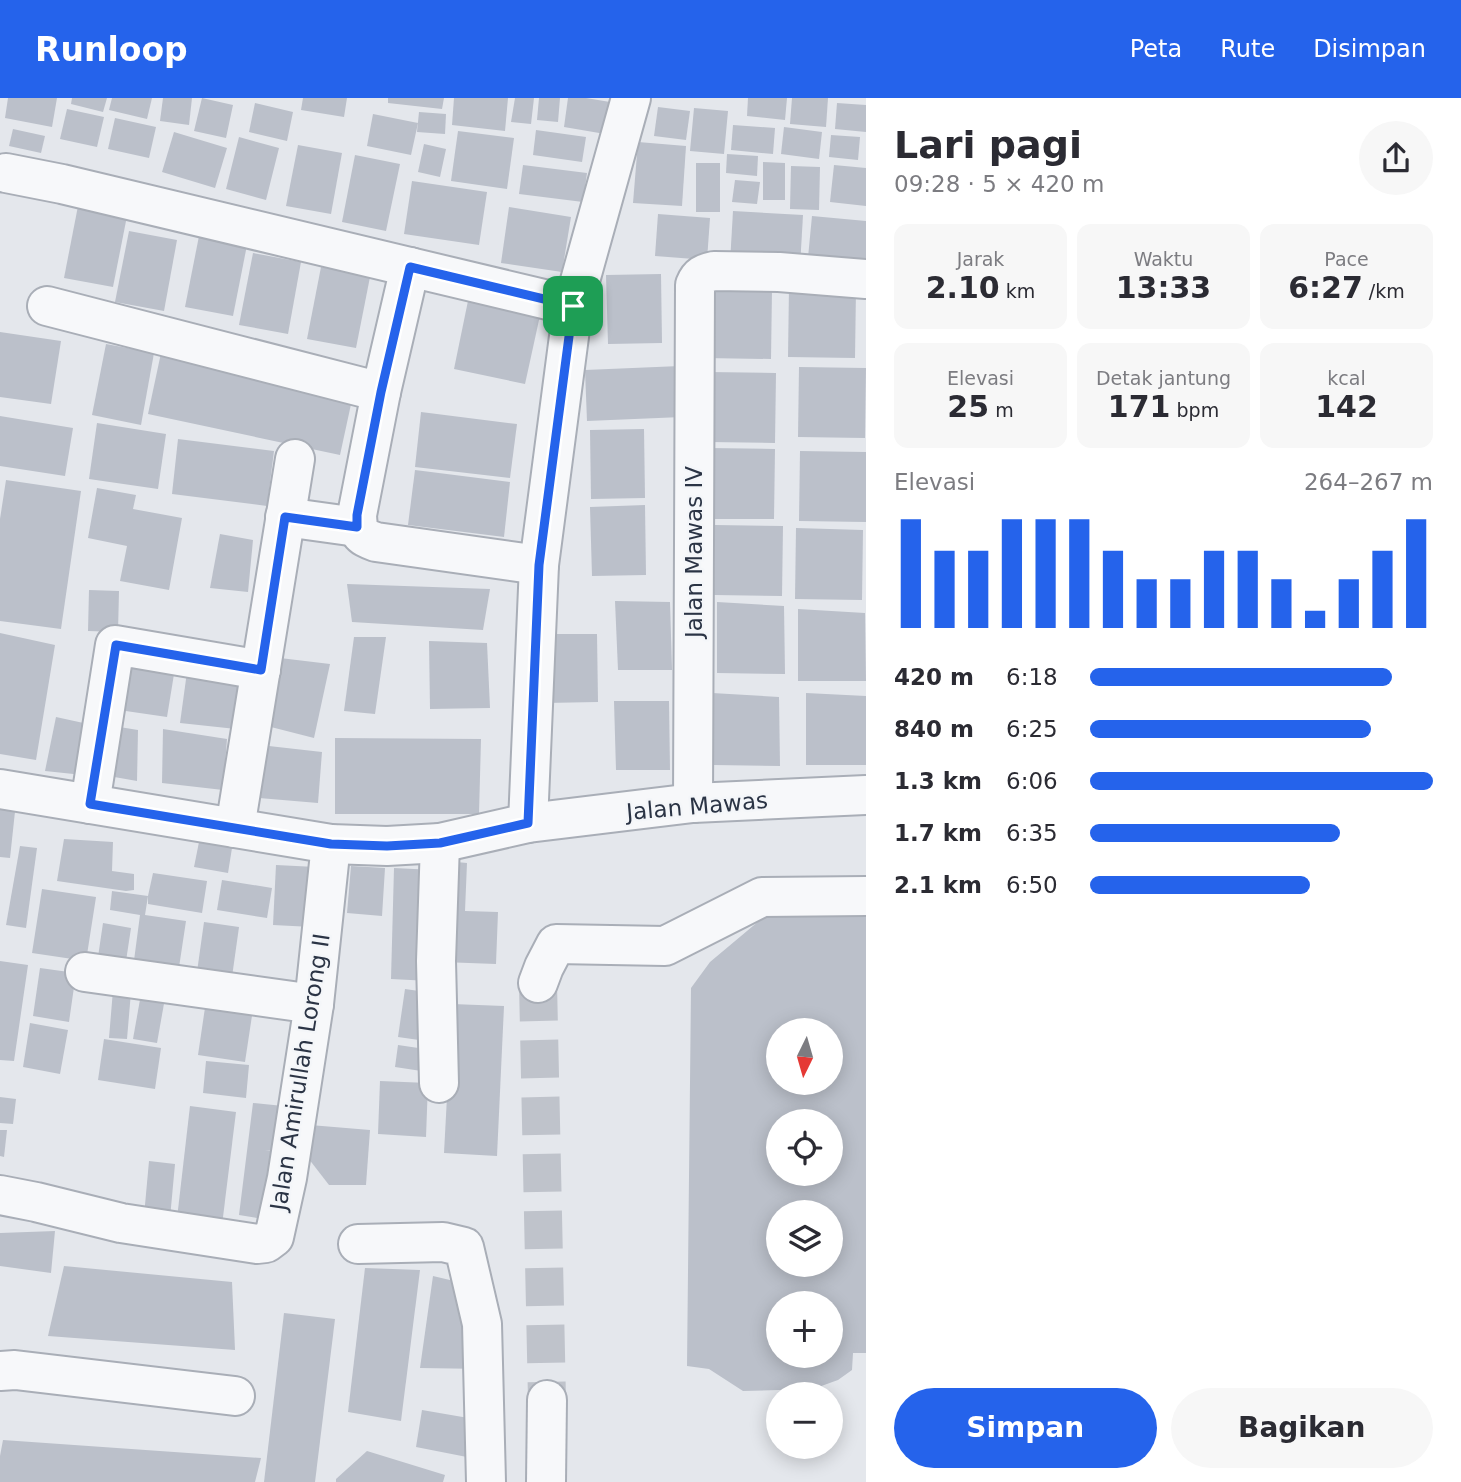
<!DOCTYPE html>
<html lang="id">
<meta charset="utf-8">
<style>
:root{--surface:#fff;--page:#f7f7f7;--text:#2b2b33;--muted:#7c7c81;--accent:#2563eb}
body{margin:0;font-family:"DejaVu Sans",sans-serif;background:var(--page);color:var(--text);height:100vh;display:flex;flex-direction:column;font-size:26px;white-space:nowrap}
*{box-sizing:border-box;margin:0}
p{font-size:23px;color:var(--muted)}
.icon{flex:none;width:38px;height:38px;fill:none;stroke:currentColor;stroke-width:2;stroke-linecap:round;stroke-linejoin:round}
.map{position:relative;flex:1;overflow:hidden}
.drawer{display:flex;flex-direction:column;background:var(--surface);width:595px}
.drawer>*{flex:none}
.needle{width:46px;rotate:185deg}
.tools{position:absolute;left:766px;top:920px;display:grid;gap:14px}
.tools a{display:grid;place-items:center;width:77px;height:77px;border-radius:50%;background:var(--surface);box-shadow:0 4px 18px #0003;font-size:35px}
.pin{position:absolute;display:grid;place-items:center;width:60px;height:60px;color:#fff;margin:-30px;border-radius:14px;box-shadow:0 4px 10px #0006}
.round{display:grid;place-items:center;flex:none;width:74px;height:74px;border-radius:37px;background:var(--page)}
.head{display:flex;align-items:center;justify-content:space-between;height:119px;padding:0 28px}
h1{font-size:38px;font-weight:800;line-height:52px}
.metrics{display:grid;grid-template-columns:repeat(3,1fr);gap:10px;height:119px;padding:7px 28px}
.metrics div{display:grid;align-content:center;border-radius:14px;background:var(--page);text-align:center}
.metrics b{font-size:30px;font-weight:800}
.metrics small{font-size:19px;font-weight:400}
.metrics p{font-size:19px}
.chart{height:196px;padding:14px 28px}
.chart p{display:flex;justify-content:space-between}
.chart svg{width:100%;height:126px;margin-top:7px;stroke:var(--accent);stroke-width:6}
.button{display:flex;gap:14px;margin-top:auto;padding:14px 28px}
.button a{flex:1;height:80px;border-radius:42px;background:var(--accent);color:#fff;font-size:28px;font-weight:800;line-height:80px;text-align:center}
.button a+a{background:var(--page);color:var(--text)}
ul{padding:0 28px;list-style:none;font-size:23px}
li{display:grid;grid-template-columns:112px 84px 1fr;align-items:center;height:52px}
li i{height:18px;border-radius:9px;background:var(--accent)}
header{display:flex;align-items:center;gap:42px;box-sizing:border-box;height:98px;padding:0 35px;background:var(--accent);color:#fff}
header strong{font-size:33px}
nav{display:flex;gap:38px;margin-inline-start:auto;font-size:24px}
main{display:flex;flex:1;min-height:0}
.map>svg:first-child{display:block}
</style>
<header>
<strong>Runloop</strong>
<nav><a>Peta</a><a>Rute</a><a>Disimpan</a></nav>
</header>
<main>
<div class="map">
<svg width="866" height="1384" viewBox="0 0 866 1384">
<rect width="100%" height="100%" fill="#e4e7ec"/>
<g fill="#bbc0ca" fill-rule="evenodd">
<polygon points="8,0 57,0 52,29 5,20"/>
<polygon points="72,0 107,0 103,14 71,6"/>
<polygon points="112,0 152,0 147,21 109,12"/>
<polygon points="163,0 192,0 189,27 160,23"/>
<polygon points="202,0 233,7 226,40 194,33"/>
<polygon points="303,0 347,0 344,19 301,12"/>
<polygon points="388,0 444,0 442,11 388,5"/>
<polygon points="454,0 508,0 505,33 452,27"/>
<polygon points="515,0 534,0 531,26 511,24"/>
<polygon points="539,0 560,0 558,24 537,22"/>
<polygon points="568,0 586,0 616,5 611,37 564,29"/>
<polygon points="748,0 787,0 785,22 747,18"/>
<polygon points="792,0 828,0 826,29 790,26"/>
<polygon points="255,5 293,14 287,43 249,34"/>
<polygon points="837,5 866,7 866,34 835,31"/>
<polygon points="658,9 690,13 686,42 654,38"/>
<polygon points="694,10 728,13 724,56 690,53"/>
<polygon points="67,11 104,19 97,49 60,41"/>
<polygon points="419,14 446,16 445,36 417,34"/>
<polygon points="373,16 418,25 411,57 367,48"/>
<polygon points="115,20 156,29 149,60 108,51"/>
<polygon points="733,27 775,30 773,56 731,52"/>
<polygon points="784,29 822,34 819,61 781,56"/>
<polygon points="13,31 45,38 41,55 9,48"/>
<polygon points="536,32 586,39 582,64 533,57"/>
<polygon points="458,33 514,40 507,91 451,83"/>
<polygon points="174,34 227,50 215,90 162,74"/>
<polygon points="831,37 860,39 858,62 829,59"/>
<polygon points="239,39 279,50 266,102 226,91"/>
<polygon points="638,44 686,48 682,108 633,105"/>
<polygon points="424,46 446,51 440,79 418,74"/>
<polygon points="298,47 342,55 331,116 286,108"/>
<polygon points="727,56 758,58 757,78 726,75"/>
<polygon points="355,57 400,66 386,133 342,124"/>
<polygon points="763,64 785,65 785,102 763,102"/>
<rect x="696" y="65" width="24" height="49"/>
<polygon points="523,67 587,75 583,104 519,96"/>
<polygon points="834,67 866,70 866,108 830,104"/>
<polygon points="791,68 820,69 819,112 790,111"/>
<polygon points="735,82 760,84 757,106 732,104"/>
<polygon points="412,83 487,94 479,147 404,136"/>
<polygon points="78,108 127,118 113,189 64,180"/>
<polygon points="509,109 571,119 562,174 501,165"/>
<polygon points="733,113 803,117 800,169 730,165"/>
<polygon points="658,116 710,120 707,162 655,158"/>
<polygon points="812,118 866,123 866,176 807,170"/>
<polygon points="129,133 177,142 164,213 115,204"/>
<polygon points="199,138 247,147 233,218 185,209"/>
<polygon points="253,155 301,164 288,236 239,227"/>
<polygon points="321,169 370,179 356,250 307,241"/>
<polygon points="661,176 662,245 608,246 606,177"/>
<polygon points="789,189 856,190 855,260 788,259"/>
<polygon points="705,190 772,191 771,261 704,260"/>
<polygon points="469,198 541,213 525,286 454,271"/>
<polygon points="0,234 61,243 51,306 0,299"/>
<polygon points="106,246 154,255 141,327 92,317"/>
<polygon points="161,255 353,297 340,357 148,316"/>
<polygon points="680,268 682,319 587,323 585,272"/>
<polygon points="799,269 866,270 865,340 798,339"/>
<polygon points="708,274 776,275 775,345 708,344"/>
<polygon points="421,314 517,326 510,380 415,369"/>
<polygon points="0,318 73,330 65,378 0,368"/>
<polygon points="97,325 166,336 158,391 89,381"/>
<polygon points="644,331 645,400 591,401 590,332"/>
<polygon points="178,341 274,353 267,408 172,396"/>
<polygon points="708,350 775,351 774,421 707,421"/>
<polygon points="800,353 866,354 866,424 799,423"/>
<polygon points="415,372 510,384 504,439 408,427"/>
<polygon points="6,382 81,393 61,531 0,523 0,421"/>
<polygon points="97,390 136,397 133,411 182,420 169,492 120,483 127,448 88,440"/>
<polygon points="645,407 646,477 592,478 590,409"/>
<polygon points="715,427 783,428 782,498 714,497"/>
<polygon points="796,430 863,432 862,502 795,501"/>
<polygon points="220,436 253,442 248,494 210,490"/>
<polygon points="347,486 490,491 483,532 352,524"/>
<polygon points="89,492 119,493 118,534 88,533"/>
<polygon points="615,503 670,504 672,572 618,572"/>
<polygon points="717,504 784,508 785,576 717,575"/>
<polygon points="798,511 865,515 866,583 798,583"/>
<polygon points="0,535 55,547 36,662 0,656"/>
<polygon points="542,536 597,536 598,604 545,605"/>
<polygon points="354,539 386,539 375,616 344,613"/>
<polygon points="429,543 487,545 490,610 430,611"/>
<polygon points="280,560 330,566 314,640 267,628"/>
<polygon points="120,562 175,570 167,619 112,611"/>
<polygon points="187,574 241,579 236,631 180,625"/>
<polygon points="712,595 779,599 780,668 713,667"/>
<polygon points="806,595 866,598 866,667 806,667"/>
<polygon points="614,603 669,603 670,672 616,672"/>
<polygon points="56,619 88,626 83,677 45,673"/>
<polygon points="107,627 138,632 137,683 103,677"/>
<polygon points="163,631 227,641 223,692 162,685"/>
<polygon points="335,640 481,641 479,716 335,716"/>
<polygon points="260,647 322,654 318,705 259,700"/>
<polygon points="0,693 17,695 10,760 0,759"/>
<polygon points="64,741 113,744 112,773 134,776 134,792 126,793 57,783"/>
<polygon points="199,744 232,750 228,775 194,769"/>
<polygon points="20,748 37,750 26,830 6,827"/>
<polygon points="446,763 467,765 465,813 498,814 496,866 442,864"/>
<polygon points="276,767 316,769 312,829 273,827"/>
<polygon points="351,768 385,770 382,818 347,815"/>
<polygon points="394,770 434,772 430,883 391,881"/>
<polygon points="153,775 207,783 202,815 148,806 148,798"/>
<polygon points="222,782 272,790 267,820 217,812"/>
<polygon points="42,791 96,799 86,863 32,855"/>
<polygon points="112,793 148,798 145,817 186,823 178,876 133,870 140,817 110,812"/>
<path d="M866 815V1255H853L852 1272 838 1282 813 1291 743 1293 709 1271 687 1268 691 890 710 864 766 817ZM779 933H831V985H779ZM779 1024H831V1076H779ZM779 1115H831V1167H779ZM779 1206H831V1258H779Z"/>
<polygon points="204,824 239,829 231,886 196,881"/>
<polygon points="103,825 131,830 126,863 98,859"/>
<polygon points="0,863 28,867 14,963 0,962"/>
<polygon points="40,870 76,875 69,924 33,918"/>
<polygon points="405,891 433,895 426,943 398,939"/>
<polygon points="113,892 131,894 127,941 109,940"/>
<polygon points="141,896 165,900 157,945 133,941"/>
<polygon points="206,903 253,911 245,964 198,957"/>
<polygon points="452,906 504,908 497,1058 444,1055"/>
<polygon points="30,925 68,932 60,976 23,969"/>
<polygon points="104,941 161,950 155,991 98,982"/>
<polygon points="398,947 432,952 428,974 395,969"/>
<polygon points="206,963 249,967 246,1000 203,995"/>
<polygon points="380,983 428,985 426,1039 378,1036"/>
<polygon points="0,999 16,1001 13,1026 0,1025"/>
<polygon points="253,1005 293,1009 288,1055 265,1052 284,1056 276,1123 239,1117"/>
<polygon points="190,1008 236,1014 221,1135 176,1129"/>
<polygon points="310,1027 370,1032 366,1087 329,1087 305,1056"/>
<polygon points="0,1032 7,1032 4,1059 0,1058"/>
<polygon points="149,1063 175,1066 170,1120 144,1118"/>
<polygon points="55,1133 51,1175 0,1168 0,1135"/>
<polygon points="64,1168 232,1184 235,1252 48,1238"/>
<polygon points="365,1170 420,1172 401,1323 348,1314"/>
<polygon points="433,1178 492,1192 484,1271 420,1270"/>
<polygon points="284,1215 335,1221 315,1384 264,1384"/>
<polygon points="422,1312 480,1322 472,1360 416,1349"/>
<polygon points="3,1342 261,1360 255,1384 0,1384 0,1358"/>
<polygon points="367,1353 445,1377 443,1384 336,1384 336,1381"/>
</g>
<g fill="none" stroke-linecap="round" stroke-linejoin="round">
<polyline stroke="#bfc3cb" stroke-width="38" stroke-dasharray="38 19" stroke-linecap="butt" points="538,885 547,1302"/>
<g stroke="#a9aeb7" stroke-width="42">
<g id="minor">
<polyline points="6,75 62,86 573,208"/>
<path d="M410 169 381 294 357 417C358 435 359 438 376 444L539 467"/>
<polyline points="47,208 381,294"/>
<polyline points="285,419 357,429"/>
<polyline points="0,691 331,746 387,748 440,745 528,725 693,705 866,697"/>
<path d="M693 705 695 187C699 177 704 175 714 173L779 174 866 181"/>
<polyline points="90,706 115,547 261,572"/>
<polyline points="528,725 539,467 573,208 631,0"/>
<polyline points="235,730 295,361"/>
<polyline points="85,874 314,906"/>
<polyline points="538,885 544,869 556,846 665,848 762,799 866,798"/>
<polyline points="439,985 436,863 440,745"/>
<polyline points="0,1097 36,1104 121,1125 257,1146 266,1145 274,1139 287,1080 314,906 331,746"/>
<polyline points="358,1146 443,1144 464,1149 482,1226 486,1384"/>
<polyline points="0,1273 15,1272 235,1298"/>
<polyline points="546,1384 547,1302"/>
</g>
</g>
<use href="#minor" stroke="#f7f8fa" stroke-width="38"/>
</g>
<g fill="none" stroke-linecap="round" stroke-linejoin="round">
<g stroke="#fff" stroke-width="14">
<polygon id="route" points="410,169 573,208 539,467 528,725 440,745 387,748 331,746 90,706 116,547 261,572 285,419 357,429 357,417 381,294"/>
</g>
<use href="#route" stroke="#2563eb" stroke-width="9"/>
</g>
<g text-anchor="middle" stroke-width="5" stroke-linejoin="round" paint-order="stroke">
<g font-size="23" fill="#2b3445" stroke="#f4f6f9">
<text transform="translate(694 454) rotate(-90)" y="8">Jalan Mawas IV</text>
<text transform="translate(697 708) rotate(-5)" y="8">Jalan Mawas</text>
<text transform="translate(300 974) rotate(-81)" y="8">Jalan Amirullah Lorong II</text>
</g>
</g>
</svg>
<div class="tools">
<a><svg class="needle" viewBox="-14 -14 28 28"><path d="M0-13l5 13h-10z" fill="#e53935"/><path d="M0 13l5-13h-10z" fill="#7c7c81"/></svg></a>
<a><svg class="icon" aria-label="locate" viewBox="0 0 24 24"><circle cx="12" cy="12" r="6"/><path d="M12 2v4M12 18v4M2 12h4M18 12h4"/></svg></a>
<a><svg class="icon" aria-label="layers" viewBox="0 0 24 24"><path d="M12 4l9 5-9 5-9-5zM3 14l9 5 9-5"/></svg></a>
<a>+</a>
<a>−</a>
</div>
<div class="pin" style="left:573px;top:208px;background:#1e9e55"><svg class="icon" aria-label="arrive" viewBox="0 0 24 24"><path d="M6 21V4h12l-3 4 3 4H6"/></svg></div>
</div>
<section class="drawer">
<div class="head"><div><h1>Lari pagi</h1><p>09:28 · 5 × 420 m</p></div><a class="round"><svg class="icon" aria-label="share" viewBox="0 0 24 24"><path d="M12 15V3M7 8l5-5 5 5M5 13v7h14v-7"/></svg></a></div>
<div class="metrics">
<div><p>Jarak</p><b>2.10<small> km</small></b></div>
<div><p>Waktu</p><b>13:33</b></div>
<div><p>Pace</p><b>6:27<small> /km</small></b></div>
</div>
<div class="metrics">
<div><p>Elevasi</p><b>25<small> m</small></b></div>
<div><p>Detak jantung</p><b>171<small> bpm</small></b></div>
<div><p>kcal</p><b>142</b></div>
</div>
<div class="chart"><p><span>Elevasi</span>264–267 m</p>
<svg viewBox="0 0 160 44" preserveAspectRatio="none"><path d="M5 44V6M15 44V17M25 44V17M35 44V6M45 44V6M55 44V6M65 44V17M75 44V27M85 44V27M95 44V17M105 44V17M115 44V27M125 44V38M135 44V27M145 44V17M155 44V6"/></svg>
</div>
<ul>
<li><b>420 m</b>6:18<i style="width:88%"></i></li>
<li><b>840 m</b>6:25<i style="width:82%"></i></li>
<li><b>1.3 km</b>6:06<i style="width:100%"></i></li>
<li><b>1.7 km</b>6:35<i style="width:73%"></i></li>
<li><b>2.1 km</b>6:50<i style="width:64%"></i></li>
</ul>
<div class="button"><a>Simpan</a><a>Bagikan</a></div>
</section>
</main>
